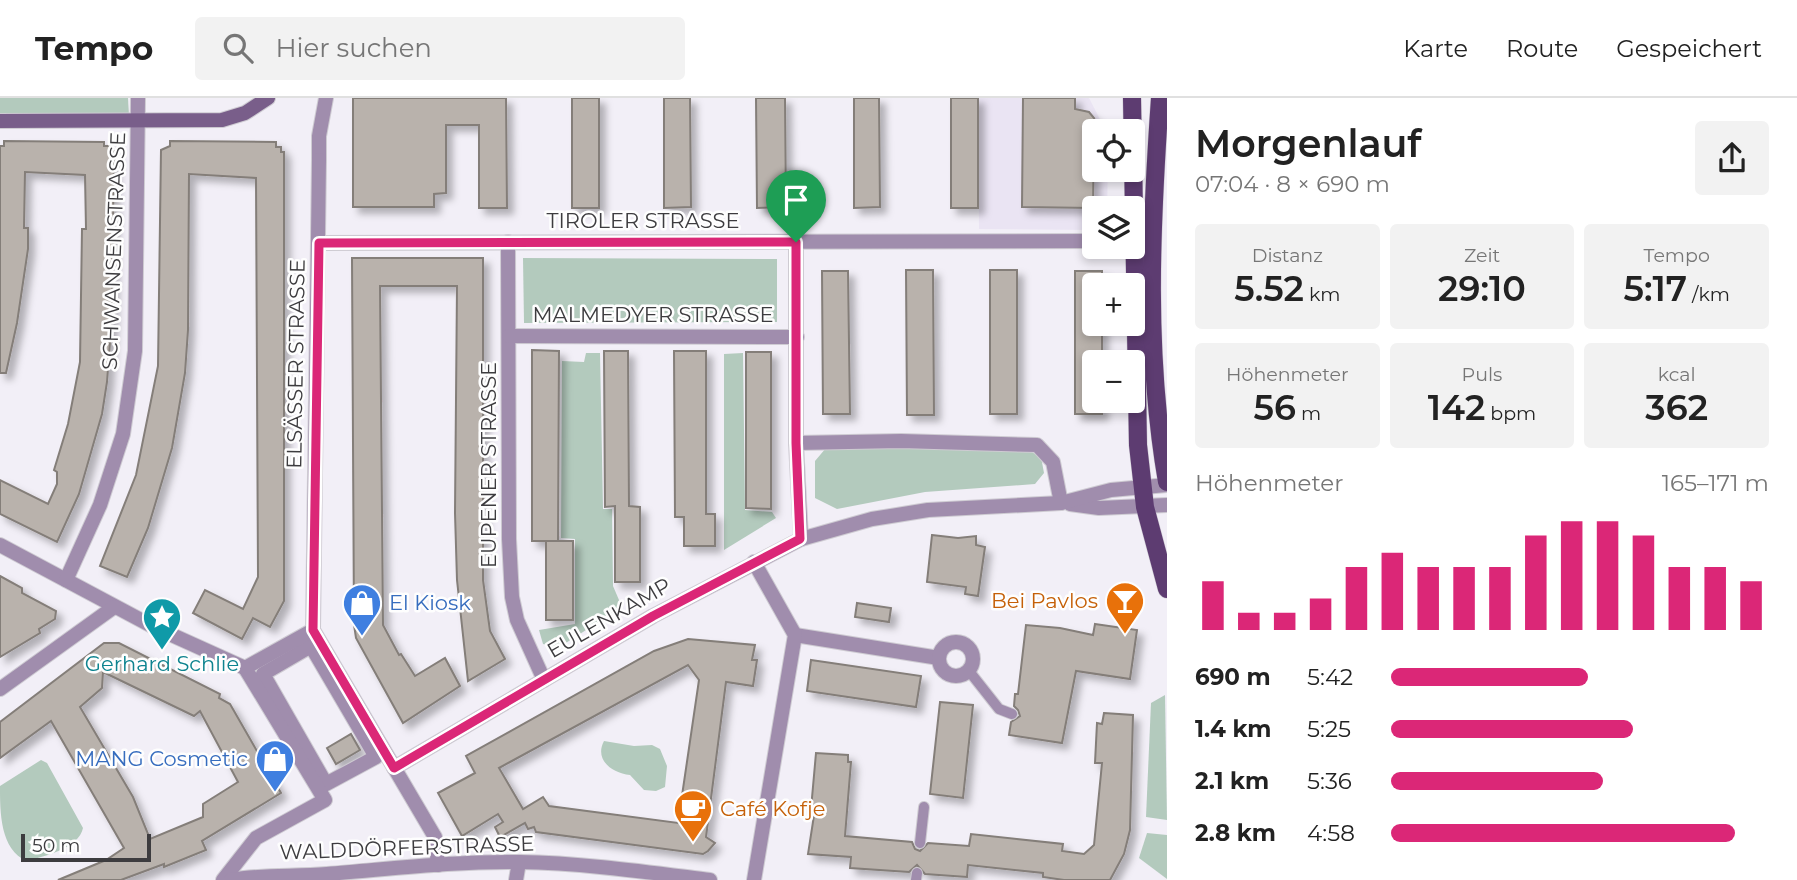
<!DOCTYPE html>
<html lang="de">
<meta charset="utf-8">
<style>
:root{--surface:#fff;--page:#f2f2f2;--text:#222;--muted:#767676;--line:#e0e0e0;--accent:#db2777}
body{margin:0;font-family:Montserrat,sans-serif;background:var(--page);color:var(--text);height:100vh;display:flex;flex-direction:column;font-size:26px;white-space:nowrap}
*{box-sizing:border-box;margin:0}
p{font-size:23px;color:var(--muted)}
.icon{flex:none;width:38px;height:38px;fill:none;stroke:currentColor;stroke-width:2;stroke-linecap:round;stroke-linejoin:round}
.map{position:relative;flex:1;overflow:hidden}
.drawer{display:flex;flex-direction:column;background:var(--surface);width:630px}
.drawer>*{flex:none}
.controls{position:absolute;left:1082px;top:21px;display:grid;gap:14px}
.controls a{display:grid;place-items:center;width:63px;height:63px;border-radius:7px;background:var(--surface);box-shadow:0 4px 10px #0003;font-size:35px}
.scale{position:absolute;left:21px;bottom:18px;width:130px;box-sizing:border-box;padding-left:7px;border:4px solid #3d3c3f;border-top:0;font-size:19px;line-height:24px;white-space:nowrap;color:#3d3c3f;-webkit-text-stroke:5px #fefefe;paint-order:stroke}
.pin{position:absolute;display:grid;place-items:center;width:60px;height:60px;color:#fff;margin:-72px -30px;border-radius:50% 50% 50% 0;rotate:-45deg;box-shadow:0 0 7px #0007}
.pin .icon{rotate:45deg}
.round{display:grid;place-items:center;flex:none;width:74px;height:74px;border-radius:7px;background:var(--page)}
.head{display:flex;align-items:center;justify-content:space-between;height:119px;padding:0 28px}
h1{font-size:38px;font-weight:600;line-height:52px}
.figures{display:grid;grid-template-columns:repeat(3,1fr);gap:10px;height:119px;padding:7px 28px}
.figures div{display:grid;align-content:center;border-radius:7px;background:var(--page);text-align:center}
.figures b{font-size:35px;font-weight:600}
.figures small{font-size:19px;font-weight:400}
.figures p{font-size:19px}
.chart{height:196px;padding:14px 28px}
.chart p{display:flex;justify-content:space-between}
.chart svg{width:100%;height:126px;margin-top:7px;stroke:var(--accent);stroke-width:6}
ul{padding:0 28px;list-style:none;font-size:23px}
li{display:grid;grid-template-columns:112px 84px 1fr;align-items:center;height:52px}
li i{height:18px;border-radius:9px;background:var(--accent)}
header{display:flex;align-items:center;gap:42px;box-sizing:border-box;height:98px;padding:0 35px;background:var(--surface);border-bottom:2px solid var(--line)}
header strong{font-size:33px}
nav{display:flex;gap:38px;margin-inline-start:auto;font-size:24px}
.search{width:490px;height:63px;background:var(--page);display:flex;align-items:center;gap:18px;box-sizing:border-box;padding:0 24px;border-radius:7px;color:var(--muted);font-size:26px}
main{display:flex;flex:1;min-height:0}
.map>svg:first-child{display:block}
</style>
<header>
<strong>Tempo</strong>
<div class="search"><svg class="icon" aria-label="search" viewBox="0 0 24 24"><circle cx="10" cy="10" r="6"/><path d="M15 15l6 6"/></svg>Hier suchen</div>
<nav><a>Karte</a><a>Route</a><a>Gespeichert</a></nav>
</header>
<main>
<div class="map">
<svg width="1167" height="782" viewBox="0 0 1167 782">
<defs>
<filter id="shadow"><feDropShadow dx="6" dy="6" stdDeviation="3.5" flood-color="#0004"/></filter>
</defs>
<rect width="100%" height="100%" fill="#f2eff7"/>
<polygon fill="#eae4f3" points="978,0 1089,0 1106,33 1094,33 1094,72 1108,72 1107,110 1094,110 1094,132 979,131"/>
<g fill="#b3cabd">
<polygon points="0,0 128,0 129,18 0,18"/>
<polygon points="523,160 777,161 777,224 524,225"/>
<polygon points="586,255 600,255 603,411 612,411 613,488 622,509 558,550 543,546 539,532 575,526 575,441 561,440 562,263 584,264"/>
<polygon points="743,255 745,412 772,414 776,420 724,452 724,256"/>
<polygon points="826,350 1024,350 1041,359 1044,375 1035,386 925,394 837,411 815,400 815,363"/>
<polygon points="1165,597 1167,722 1146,719 1151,605"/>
<path d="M604 643 634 648 652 647 660 651 667 668 665 689 656 693 644 692 630 677C612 675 594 662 604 643Z"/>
<path d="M41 662 47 665 83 730C79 750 45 758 27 763 0 752 0 714 0 688Z"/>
<polygon points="1147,735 1167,737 1167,781 1139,760"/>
</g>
<g fill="#b9b2ac" stroke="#847e79" stroke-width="2" fill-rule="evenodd" filter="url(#shadow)">
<polygon points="353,0 506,0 507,110 479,110 479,27 446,27 446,95 434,96 434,109 353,109"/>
<rect x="572" y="0" width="27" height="110"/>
<polygon points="664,0 690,0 691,109 664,110"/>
<polygon points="756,0 785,0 786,109 757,110"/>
<polygon points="854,0 879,0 880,109 854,110"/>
<rect x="951" y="0" width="27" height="110"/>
<polygon points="1023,0 1075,0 1075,11 1089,14 1094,20 1099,33 1094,33 1093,110 1022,109"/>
<polygon points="4,43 104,44 104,48 110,48 110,53 114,53 112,218 107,284 102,316 79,396 57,444 0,416 0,382 48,406 57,386 57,374 54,372 68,326 80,264 82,131 86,131 85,77 25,74 24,130 28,130 28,151 17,225 6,275 0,275 0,48 4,48"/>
<polygon points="170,43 276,44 276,49 281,49 281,54 284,54 284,503 270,529 253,520 242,541 193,515 205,492 243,511 258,479 256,80 189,76 188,232 185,275 172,350 148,430 127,479 100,468 136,377 158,268 161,52 170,48"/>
<polygon points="352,160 483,160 483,482 490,533 505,561 468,583 457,482 455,415 457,188 380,188 383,527 399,557 401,556 415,578 445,560 460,588 403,625 356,540 354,527"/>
<polygon points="906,172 933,172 934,317 907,317"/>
<rect x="990" y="172" width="27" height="144"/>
<polygon points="822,173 848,173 850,316 823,316"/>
<polygon points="1075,173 1102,173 1102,187 1094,187 1094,226 1102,226 1102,264 1094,264 1094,303 1102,303 1102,316 1075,316"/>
<polygon points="532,252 559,253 558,443 532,443"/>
<polygon points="604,253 628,253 629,408 640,409 640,484 615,484 615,408 605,409"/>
<polygon points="674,253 706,253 706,416 715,416 715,448 684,448 684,419 675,419"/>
<polygon points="746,254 771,254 771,411 746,410"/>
<polygon points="932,437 958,440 976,438 976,447 985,449 978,498 965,496 966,489 927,484"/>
<rect x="546" y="443" width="27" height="79"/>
<polygon points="0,478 22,490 22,495 56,513 55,521 39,531 40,535 0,559"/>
<polygon points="857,505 891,510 889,524 855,519"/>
<polygon points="1095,526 1137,532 1130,581 1076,573 1062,645 1009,637 1011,624 1020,618 1018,612 1014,608 1015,596 1018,596 1026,527 1060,530 1093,537"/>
<path d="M688 541 755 547 752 562H757L753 588 726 584 706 739 715 745 708 753 703 756 536 734 534 729 528 731 525 725 500 739 495 729 503 724 498 716 462 738 438 695 475 675 466 658 654 553ZM688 567 699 582 678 725 549 708 543 699 523 711 499 670Z"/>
<path d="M104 545H119L220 596 219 600 230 606 281 695 202 743 206 752 164 769V766L121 782H58L106 762 124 750 51 623 0 660V624ZM103 574 194 618 200 613 238 684 203 706V719L150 741 133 699 80 609 102 590Z"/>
<polygon points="811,562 921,578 916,609 807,593"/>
<polygon points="940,604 973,607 963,700 930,696"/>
<polygon points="1104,615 1133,617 1130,732 1124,756 1110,782 1064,782 1043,779 1043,775 968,767 967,779 925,776 917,767 909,774 850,770 851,759 808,756 815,711 811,711 816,655 848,657 848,664 851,664 845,738 912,744 915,751 920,753 928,745 969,748 971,736 1063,746 1062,753 1084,756 1094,747 1102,665 1095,665 1097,625 1102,626"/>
<polygon points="351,636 360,652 336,666 327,650"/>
</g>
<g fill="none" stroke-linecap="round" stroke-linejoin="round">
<g stroke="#cecbd2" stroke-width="12">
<g id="service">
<polyline points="969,573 999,611 1012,616"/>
<polyline points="920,745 924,709"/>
<polyline points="916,782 917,775"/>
</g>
</g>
<g stroke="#cecbd2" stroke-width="16">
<g id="pedestrian">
<polyline points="319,62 319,38 326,0"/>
<polygon points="311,548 376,659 326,686 263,576"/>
</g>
</g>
<g stroke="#cecbd2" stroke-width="16">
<g id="minor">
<polyline points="319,62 313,532 435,739 438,767"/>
<polyline points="508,144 509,441 512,499 517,522 544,582"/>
<polyline points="796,144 796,345 801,441"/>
<polyline points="319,145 1094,143"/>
<polyline points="509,238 797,239"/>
<polyline points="796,345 901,343 1037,347 1053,364 1061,405"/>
<polyline points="1070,406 1099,410 1167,407"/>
<polyline points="0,447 152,528 245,570"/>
<polyline points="66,482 100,407 123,336 135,253 138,0"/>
<polyline points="795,537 939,560"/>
<circle cx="956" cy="561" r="17"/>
<polyline points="245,570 313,532"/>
<polyline points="0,591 114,509"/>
<polyline points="394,670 653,518 801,441 872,421 928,412 1061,405 1111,392 1167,387"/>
<polyline points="223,782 256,740 325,702 245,570"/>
<polyline points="516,782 519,764"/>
<polyline points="754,782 795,537 754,464"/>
</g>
</g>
<g stroke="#cecbd2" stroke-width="16">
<path id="tertiary" d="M231 782C263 776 294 779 327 776 391 771 454 763 519 764 583 765 646 774 710 782"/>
</g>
<g stroke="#cecbd2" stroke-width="16">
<polyline id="secondary" points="0,23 222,22 245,15 268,0"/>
</g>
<g stroke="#cecbd2" stroke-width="19">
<g id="primary">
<polyline points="1132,0 1138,347 1145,409 1167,491"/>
<path d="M1160 0C1151 129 1145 256 1167 384"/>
</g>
</g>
<use href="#service" stroke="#a08dad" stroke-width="10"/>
<use href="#pedestrian" stroke="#a08dad" stroke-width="14"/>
<use href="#minor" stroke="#a08dad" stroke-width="14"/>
<use href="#tertiary" stroke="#a08dad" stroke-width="14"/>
<use href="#secondary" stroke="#795e8a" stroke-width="14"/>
<use href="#primary" stroke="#5d3c71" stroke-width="18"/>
</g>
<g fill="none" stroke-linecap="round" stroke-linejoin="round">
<g stroke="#fff" stroke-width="14">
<polygon id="route" points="796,144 796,345 800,441 653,518 394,670 313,532 319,145"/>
</g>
<use href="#route" stroke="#db2777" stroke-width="9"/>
</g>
<defs>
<g id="bar-pin" transform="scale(2.0125)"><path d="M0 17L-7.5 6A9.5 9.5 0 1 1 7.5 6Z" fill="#e8710a" stroke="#fefefe"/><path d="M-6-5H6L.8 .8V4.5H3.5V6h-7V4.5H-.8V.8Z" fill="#fff"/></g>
<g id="shop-pin" transform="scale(2.0125)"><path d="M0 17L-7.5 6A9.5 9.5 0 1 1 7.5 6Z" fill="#3f7fe0" stroke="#fefefe"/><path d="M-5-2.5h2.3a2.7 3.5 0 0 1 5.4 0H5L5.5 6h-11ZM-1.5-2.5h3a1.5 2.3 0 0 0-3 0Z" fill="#fff"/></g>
<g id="sight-pin" transform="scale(2.0125)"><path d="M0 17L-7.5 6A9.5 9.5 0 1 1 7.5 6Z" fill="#0f9aa8" stroke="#fefefe"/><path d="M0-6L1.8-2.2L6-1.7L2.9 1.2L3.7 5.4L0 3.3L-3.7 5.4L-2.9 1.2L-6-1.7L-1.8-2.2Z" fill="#fff"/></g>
<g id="cafe-pin" transform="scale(2.0125)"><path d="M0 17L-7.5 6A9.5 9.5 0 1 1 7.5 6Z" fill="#e8710a" stroke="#fefefe"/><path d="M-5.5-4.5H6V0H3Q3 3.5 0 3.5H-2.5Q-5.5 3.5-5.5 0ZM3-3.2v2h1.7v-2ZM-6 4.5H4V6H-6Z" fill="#fff"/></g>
</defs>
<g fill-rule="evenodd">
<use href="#bar-pin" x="1125" y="503"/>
<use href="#shop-pin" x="362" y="505"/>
<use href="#sight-pin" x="162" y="519"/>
<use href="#shop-pin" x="275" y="661"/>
<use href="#cafe-pin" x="693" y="711"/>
</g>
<g text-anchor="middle" stroke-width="5" stroke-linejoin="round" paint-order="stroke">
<g font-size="21" fill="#3d3c3f" stroke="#fefefe">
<text x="643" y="130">TIROLER STRASSE</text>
<text transform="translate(114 153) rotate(-88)" y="7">SCHWANSENSTRASSE</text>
<text x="653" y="224">MALMEDYER STRASSE</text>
<text transform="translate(296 266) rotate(-89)" y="7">ELSÄSSER STRASSE</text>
<text transform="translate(489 367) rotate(-90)" y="7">EUPENER STRASSE</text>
<text transform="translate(609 520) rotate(-30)" y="7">EULENKAMP</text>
<text transform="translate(407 750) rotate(-2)" y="7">WALDDÖRFERSTRASSE</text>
</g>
<g font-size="21" fill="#c56008" stroke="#fefefe" text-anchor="end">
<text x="1098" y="510">Bei Pavlos</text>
<text x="720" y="718" text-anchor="start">Café Kofje</text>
</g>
<g font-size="21" fill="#366cbe" stroke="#fefefe" text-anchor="start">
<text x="389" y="512">El Kiosk</text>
<text x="248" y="668" text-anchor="end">MANG Cosmetic</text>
</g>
<g font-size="21" fill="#0d838f" stroke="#fefefe">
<text x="162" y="573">Gerhard Schlie</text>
</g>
</g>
</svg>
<div class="controls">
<a><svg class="icon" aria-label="locate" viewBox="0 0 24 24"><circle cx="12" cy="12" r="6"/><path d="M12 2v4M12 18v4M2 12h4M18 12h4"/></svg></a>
<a><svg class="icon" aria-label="layers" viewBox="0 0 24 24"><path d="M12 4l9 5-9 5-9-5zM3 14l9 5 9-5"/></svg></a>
<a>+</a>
<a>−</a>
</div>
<div class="scale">50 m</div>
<div class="pin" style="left:796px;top:144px;background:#1e9e55"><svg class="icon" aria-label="arrive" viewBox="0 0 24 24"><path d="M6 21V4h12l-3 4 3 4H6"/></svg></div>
</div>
<section class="drawer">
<div class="head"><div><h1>Morgenlauf</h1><p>07:04 · 8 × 690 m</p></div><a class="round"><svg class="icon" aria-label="share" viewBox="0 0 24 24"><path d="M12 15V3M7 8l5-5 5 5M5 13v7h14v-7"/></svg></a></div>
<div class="figures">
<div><p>Distanz</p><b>5.52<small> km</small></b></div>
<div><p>Zeit</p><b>29:10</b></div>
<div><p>Tempo</p><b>5:17<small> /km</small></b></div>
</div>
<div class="figures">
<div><p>Höhenmeter</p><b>56<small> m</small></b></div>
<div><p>Puls</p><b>142<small> bpm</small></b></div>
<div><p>kcal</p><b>362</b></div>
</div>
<div class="chart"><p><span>Höhenmeter</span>165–171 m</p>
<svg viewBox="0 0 160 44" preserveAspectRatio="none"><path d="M5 44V27M15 44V38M25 44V38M35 44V33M45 44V22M55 44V17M65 44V22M75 44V22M85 44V22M95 44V11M105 44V6M115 44V6M125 44V11M135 44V22M145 44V22M155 44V27"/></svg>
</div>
<ul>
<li><b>690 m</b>5:42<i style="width:52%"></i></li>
<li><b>1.4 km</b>5:25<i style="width:64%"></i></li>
<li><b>2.1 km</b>5:36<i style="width:56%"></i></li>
<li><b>2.8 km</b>4:58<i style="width:91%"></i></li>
</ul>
</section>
</main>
